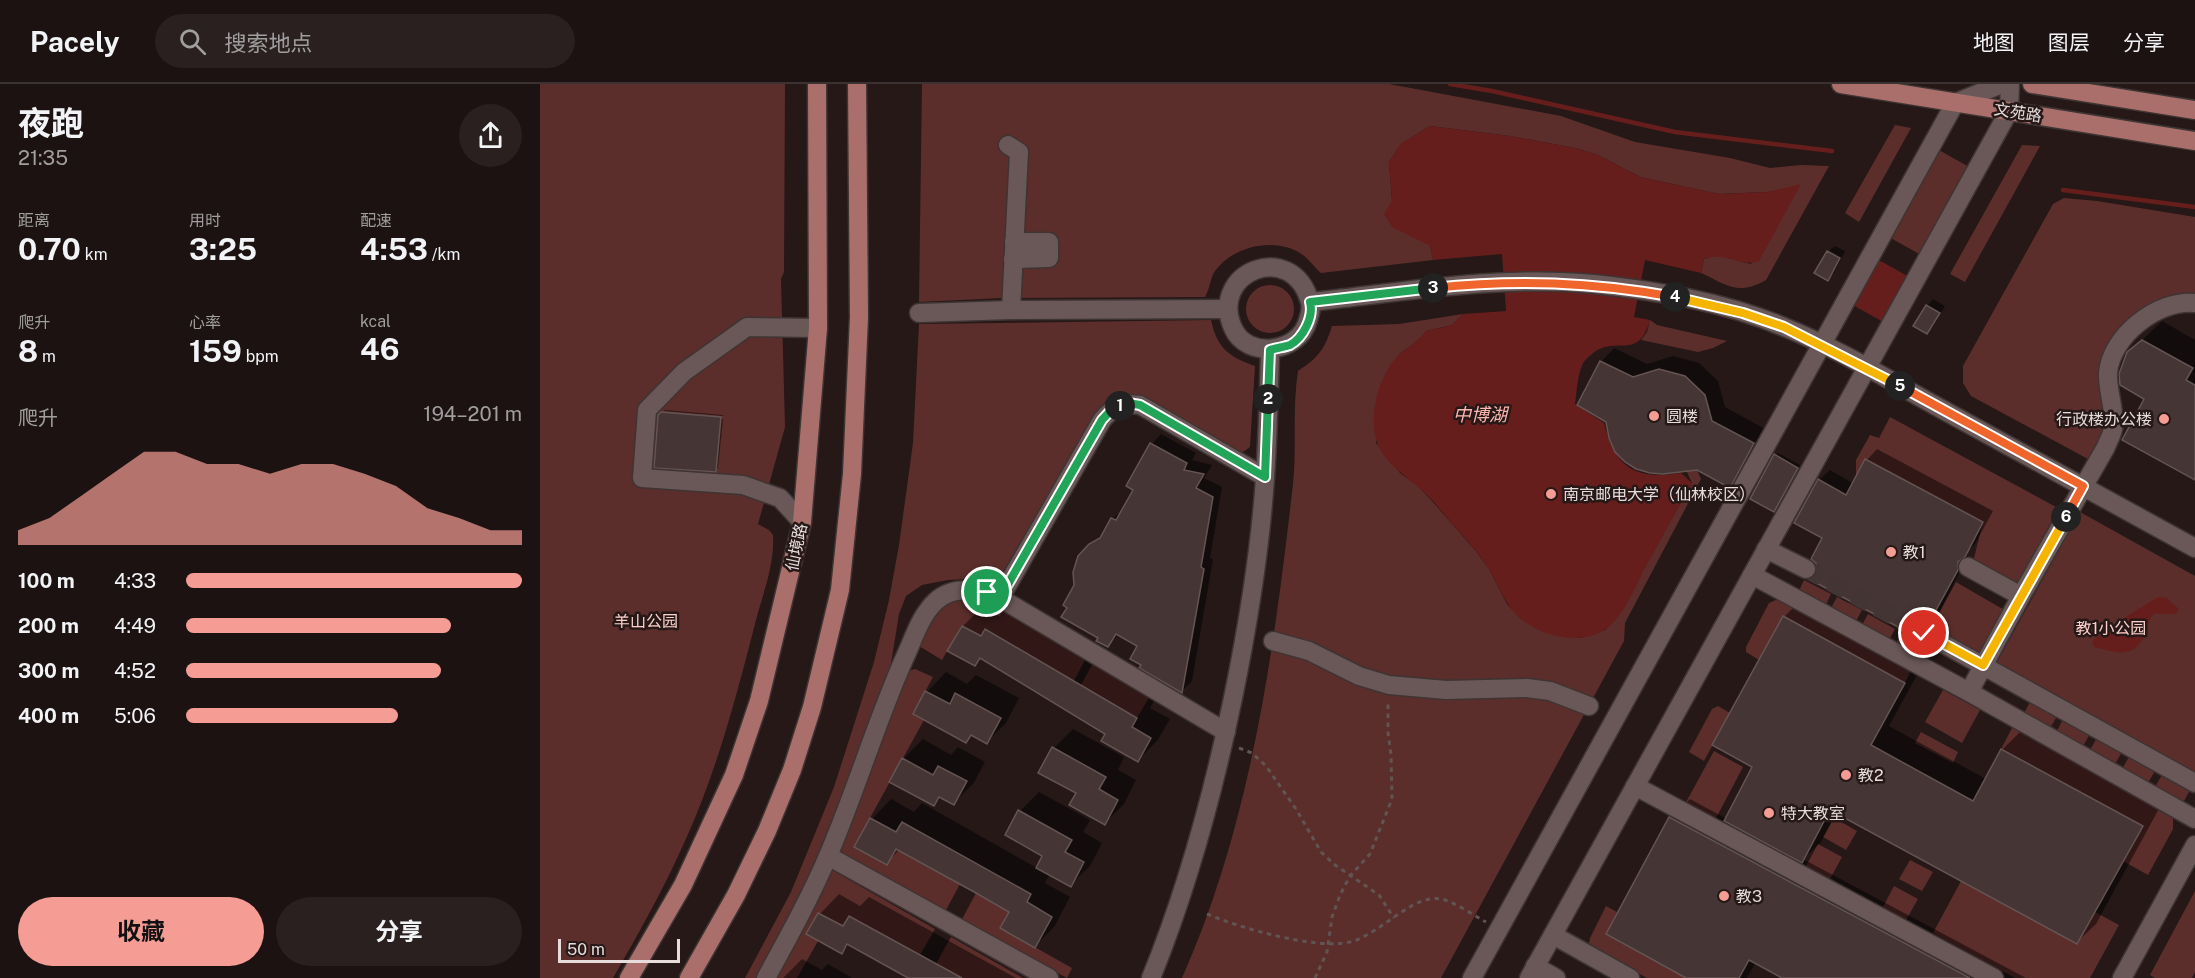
<!DOCTYPE html>
<html lang="zh">
<meta charset="utf-8">
<style>
:root{--surface:#1c1211;--page:#29201f;--text:#f1f3f6;--muted:#a09e9f;--line:#3a3231;--accent:#f59c94}
body{margin:0;font-family:"Public Sans","Noto Sans SC",sans-serif;background:var(--page);color:var(--text);height:100vh;display:flex;flex-direction:column;font-size:22px;white-space:nowrap}
*{box-sizing:border-box;margin:0}
p{font-size:20px;color:var(--muted)}
.icon{flex:none;width:33px;height:33px;fill:none;stroke:currentColor;stroke-width:2;stroke-linecap:round;stroke-linejoin:round}
.map{position:relative;flex:1;overflow:hidden}
.drawer{display:flex;flex-direction:column;background:var(--surface);width:540px}
.drawer>*{flex:none}
.scale{position:absolute;left:18px;bottom:15px;width:122px;box-sizing:border-box;padding-left:6px;border:3px solid #e6dcdb;border-top:0;font-size:16px;line-height:21px;white-space:nowrap;color:#e6dcdb;-webkit-text-stroke:4px #251817;paint-order:stroke}
.pin{position:absolute;display:grid;place-items:center;width:51px;height:51px;color:#fff;margin:-26px;border:3px solid #fff;border-radius:50%;box-shadow:0 2px 6px #0007}
.km{position:absolute;width:30px;height:30px;margin:-15px;border-radius:50%;background:#222;color:#fff;font-size:16px;line-height:30px;text-align:center}
.round{display:grid;place-items:center;flex:none;width:63px;height:63px;border-radius:32px;background:var(--page)}
.summary{display:flex;align-items:center;justify-content:space-between;height:102px;padding:0 18px}
h1{font-size:33px;font-weight:700;line-height:45px}
.metrics{display:grid;grid-template-columns:repeat(3,1fr);gap:9px;height:102px;padding:6px 18px}
.metrics div{display:grid;align-content:center}
.metrics b{font-size:30px;font-weight:700}
.metrics small{font-size:16px;font-weight:400}
.metrics p{font-size:16px}
.chart{height:168px;padding:12px 18px}
.chart p{display:flex;justify-content:space-between}
.chart svg{width:100%;height:108px;margin-top:6px;fill:var(--accent);opacity:.7}
.primary-button{display:flex;gap:12px;margin-top:auto;padding:12px 18px}
.primary-button a{flex:1;height:69px;border-radius:36px;background:var(--accent);color:#111;font-size:24px;font-weight:700;line-height:69px;text-align:center}
.primary-button a+a{background:var(--page);color:var(--text)}
ul{padding:0 18px;list-style:none;font-size:20px}
li{display:grid;grid-template-columns:96px 72px 1fr;align-items:center;height:45px}
li i{height:15px;border-radius:8px;background:var(--accent)}
header{display:flex;align-items:center;gap:36px;box-sizing:border-box;height:84px;padding:0 30px;background:var(--surface);border-bottom:2px solid var(--line)}
header strong{font-size:28px}
nav{display:flex;gap:33px;margin-inline-start:auto;font-size:21px}
.search{width:420px;height:54px;background:var(--page);display:flex;align-items:center;gap:15px;box-sizing:border-box;padding:0 21px;border-radius:33px;color:var(--muted);font-size:22px}
main{display:flex;flex:1;min-height:0}
.map>svg:first-child{display:block}
</style>
<header>
<strong>Pacely</strong>
<div class="search"><svg class="icon" aria-label="search" viewBox="0 0 24 24"><circle cx="10" cy="10" r="6"/><path d="M15 15l6 6"/></svg>搜索地点</div>
<nav><a>地图</a><a>图层</a><a>分享</a></nav>
</header>
<main>
<section class="drawer">
<div class="summary"><div><h1>夜跑</h1><p>21:35</p></div><a class="round"><svg class="icon" aria-label="share" viewBox="0 0 24 24"><path d="M12 15V3M7 8l5-5 5 5M5 13v7h14v-7"/></svg></a></div>
<div class="metrics">
<div><p>距离</p><b>0.70<small> km</small></b></div>
<div><p>用时</p><b>3:25</b></div>
<div><p>配速</p><b>4:53<small> /km</small></b></div>
</div>
<div class="metrics">
<div><p>爬升</p><b>8<small> m</small></b></div>
<div><p>心率</p><b>159<small> bpm</small></b></div>
<div><p>kcal</p><b>46</b></div>
</div>
<div class="chart"><p><span>爬升</span>194–201 m</p>
<svg viewBox="0 0 160 44" preserveAspectRatio="none"><path d="M0 44V38L10 33L20 24L30 15L40 6L50 6L60 11L70 11L80 15L90 11L100 11L110 15L120 20L130 29L140 33L150 38L160 38V44z"/></svg>
</div>
<ul>
<li><b>100 m</b>4:33<i style="width:100%"></i></li>
<li><b>200 m</b>4:49<i style="width:79%"></i></li>
<li><b>300 m</b>4:52<i style="width:76%"></i></li>
<li><b>400 m</b>5:06<i style="width:63%"></i></li>
</ul>
<div class="primary-button"><a>收藏</a><a>分享</a></div>
</section>
<div class="map">
<svg width="1655" height="894" viewBox="0 0 1655 894">
<rect width="100%" height="100%" fill="#251817"/>
<g fill="#5c2e2b">
<path d="M0 0H245L244 188 241 195 245 343 218 440 229 446 233 451C235 479 223 510 216 536 197 610 177 687 145 757 124 804 99 849 73 894H0Z"/>
<path d="M382 0H849L1021 32 1095 58 1190 74 1230 84 1261 81 1289 82 1226 196C1198 212 1187 201 1161 189L1164 175 1177 171 1211 180 1248 105 1227 108 1179 110 1100 93 1058 71 1035 64 970 52 890 42 861 60 849 78 852 117 890 162 893 176 781 189C774 183 768 174 760 169 734 153 693 162 675 187 670 194 670 205 665 213L463 214 379 218Z"/>
<polygon points="1355,41 1371,44 1319,138 1305,129"/>
<polygon points="1482,61 1500,62 1425,198 1410,190"/>
<polygon points="1397,65 1431,84 1381,171 1347,152"/>
<polygon points="1524,114 1557,117 1655,133 1655,212 1623,217 1596,229 1578,248 1568,338 1555,368 1548,375 1431,312 1423,299 1423,282 1513,120"/>
<circle cx="730" cy="225" r="24"/>
<path d="M923 230 912 241 886 247C877 260 868 262 858 272 845 285 839 339 836 359L860 389 877 401 892 417 935 466 949 485 967 520 981 535 1041 554 1065 546 1075 535 1152 399 1146 386H1157L1161 395 1085 539 1084 557 901 894H642C711 739 734 567 753 400 757 362 752 325 758 287 778 274 785 265 792 242L859 240Z"/>
<path d="M671 236C677 264 689 273 715 282L710 363 703 368 695 367 622 323 595 311H571L559 325 456 500 444 494 408 496 382 501 366 512 359 530 350 586 288 749 271 790 216 894H205L251 808 294 703 334 578 349 516 359 461 373 359 379 240Z"/>
<polygon points="1110,236 1117,241 1187,257 1173,264 1158,268 1101,256 1107,248"/>
<polygon points="1350,333 1518,424 1478,503 1433,478 1443,438 1326,375 1316,393 1316,376 1330,351 1339,354"/>
<polygon points="1540,428 1655,492 1655,688 1457,578"/>
<polygon points="1264,496 1291,510 1285,523 1258,509"/>
<polygon points="1416,498 1466,527 1440,571 1391,544"/>
<polygon points="1297,513 1322,526 1315,539 1290,526"/>
<polygon points="417,514 441,515 464,525 546,574 534,597 445,545 441,552 421,542 402,576 379,562 394,526"/>
<polygon points="1238,515 1249,517 1370,584 1370,588 1365,599 1243,532 1219,576 1206,568 1206,563 1229,519"/>
<polygon points="1328,530 1355,545 1348,558 1321,543"/>
<polygon points="1362,549 1388,563 1381,576 1355,561"/>
<polygon points="553,579 610,612 597,634 541,601"/>
<polygon points="375,585 393,593 373,630 384,636 314,763 356,765 420,800 405,828 298,770 368,587"/>
<polygon points="1403,606 1440,626 1422,659 1385,638"/>
<polygon points="1492,614 1519,629 1510,644 1484,629"/>
<polygon points="1178,622 1190,629 1164,677 1149,668 1172,625"/>
<polygon points="1524,633 1551,648 1543,662 1517,647"/>
<polygon points="1473,642 1625,726 1633,734 1633,745 1608,791 1583,777 1602,742 1461,665"/>
<polygon points="1381,648 1418,668 1413,679 1375,659"/>
<polygon points="1558,652 1583,666 1575,680 1550,666"/>
<polygon points="1174,667 1203,683 1175,736 1145,720"/>
<polygon points="1590,671 1616,685 1608,699 1582,685"/>
<polygon points="1623,689 1651,704 1643,719 1615,703"/>
<polygon points="1294,734 1317,747 1306,766 1283,753"/>
<polygon points="1278,760 1302,773 1290,795 1266,782"/>
<polygon points="1370,776 1393,788 1382,807 1359,795"/>
<polygon points="292,786 395,845 380,871 309,832 303,842 279,829 267,850 278,857 257,894 234,894 287,788"/>
<polygon points="1421,797 1537,860 1555,828 1579,841 1550,894 1475,894 1393,849"/>
<polygon points="1354,802 1378,815 1366,836 1343,823"/>
<polygon points="1655,807 1655,888 1652,894 1615,894 1610,891"/>
<polygon points="436,809 469,828 461,844 532,884 527,894 421,837"/>
<polygon points="1066,822 1077,828 1066,850 1146,894 1107,894 1052,864 1049,859 1050,854"/>
<polygon points="411,853 483,894 422,894 396,880"/>
</g>
<g fill="#651e1c">
<path d="M890 42 970 52 1035 64 1058 71 1100 93 1179 110 1227 108 1261 100 1219 177C1200 184 1188 167 1164 175L1161 189 1105 176 1094 233 1110 236C1098 279 1075 249 1051 271 1047 274 1043 278 1042 282 1037 293 1037 308 1035 320L1064 339C1076 384 1094 396 1141 389L1152 399C1136 428 1120 457 1104 486 1094 506 1083 534 1064 546 1040 562 999 552 979 533 964 520 959 501 948 484 938 468 926 455 914 442 902 428 891 413 877 402 856 384 835 372 834 342 832 319 842 287 859 271 869 262 878 258 886 247L912 241 923 230 966 227 962 170 893 176 890 162 852 143 844 130 852 117 849 78 861 60Z"/>
<polygon points="1337,175 1371,194 1345,239 1311,220"/>
<path d="M1618 513 1627 514 1639 525 1636 530H1614C1608 536 1607 544 1604 552 1594 576 1574 568 1554 563L1552 558 1556 553 1569 550 1587 532Z"/>
</g>
<g fill="#0007">
<polygon points="1295,162 1305,167 1294,189 1288,195 1288,168"/>
<polygon points="1393,215 1405,222 1393,242 1387,248 1387,222"/>
<polygon points="1622,237 1655,256 1655,394 1606,314 1589,269"/>
<polygon points="1074,264 1107,280 1133,272 1159,279 1178,297 1185,323 1227,346 1203,388 1190,402 1061,278"/>
<polygon points="125,326 183,331 183,332 124,327"/>
<polygon points="121,329 183,335 178,384 175,386"/>
<polygon points="621,350 656,369 652,376 672,381 664,394 682,403 670,474 673,475 652,597 642,607 599,561 579,550 568,562 529,523 550,461 565,449 572,435 584,425 595,405 588,402 612,360"/>
<polygon points="1337,365 1453,427 1435,460 1428,467 1427,474 1400,527 1389,538 1383,536 1373,549 1278,489 1284,454 1279,396 1290,386 1314,400 1327,376"/>
<polygon points="1238,369 1260,381 1234,426 1235,371"/>
<polygon points="1263,514 1383,580 1349,642 1446,695 1463,665 1481,647 1620,723 1556,840 1537,858 1297,728 1281,758 1263,775 1486,894 1245,894 1216,878 1207,894 1149,894 1131,734 1150,715 1187,735 1214,682 1244,533"/>
<polygon points="442,523 459,532 465,526 615,615 610,624 630,635 617,657 598,676 567,649 442,574 435,581 409,567 423,542"/>
<polygon points="406,588 427,600 436,591 479,614 466,639 447,658 433,651 426,657 375,629 387,608"/>
<polygon points="533,645 584,673 578,686 596,696 584,720 565,739 538,709 514,664"/>
<polygon points="383,655 411,671 418,663 445,678 433,700 413,719 402,712 394,720 351,697 363,675"/>
<polygon points="499,708 550,736 543,748 562,759 550,782 530,801 510,790 505,799 530,813 514,843 495,862 471,828 360,765 346,779 316,762 332,735 351,715 374,728 382,719 497,784 504,771 480,727"/>
<polygon points="299,810 320,822 329,813 476,894 371,894 309,860 301,868 268,850 280,830"/>
<polygon points="262,875 282,886 288,880 312,894 243,894"/>
</g>
<g fill="none" stroke-linecap="round" stroke-linejoin="round">
<g stroke="#651e1c" stroke-width="4.5">
<polyline points="910,0 952,7 1135,48 1292,67"/>
<polyline points="1523,106 1655,123"/>
</g>
</g>
<g fill="#453635" stroke="#645452" stroke-width="1.5">
<polygon points="1287,167 1300,174 1288,197 1274,189"/>
<polygon points="1386,221 1400,229 1387,250 1373,242"/>
<polygon points="1602,256 1653,284 1646,296 1655,301 1655,396 1582,356 1604,315 1580,301 1579,290 1587,268"/>
<polygon points="1060,277 1093,293 1119,285 1145,292 1165,311 1172,337 1214,359 1190,404 1157,386 1123,390 1110,389 1096,385 1085,378 1075,368 1069,354 1066,338 1037,321"/>
<polygon points="121,328 181,333 176,388 114,384 118,331"/>
<polygon points="610,359 647,379 644,386 664,390 656,404 673,413 661,483 664,485 642,609 599,584 601,581 590,575 597,562 576,550 568,563 556,557 558,554 521,533 527,524 523,521 534,501 533,488 538,472 549,460 560,454 571,434 576,436 593,406 586,402"/>
<polygon points="1234,370 1258,384 1234,428 1210,415"/>
<polygon points="1325,375 1443,438 1425,473 1418,478 1418,486 1389,539 1383,538 1378,540 1374,544 1373,551 1269,495 1276,489 1276,479 1271,475 1282,454 1254,439 1278,395 1306,411"/>
<polygon points="1243,532 1365,599 1331,661 1433,717 1461,665 1603,742 1537,860 1290,726 1262,779 1184,737 1212,683 1172,661"/>
<polygon points="422,542 441,552 445,545 597,634 592,643 611,654 598,678 561,657 565,650 440,574 435,582 407,567"/>
<polygon points="385,607 410,620 415,609 461,634 447,660 431,651 426,659 373,630"/>
<polygon points="512,663 566,693 559,705 578,716 565,741 529,721 536,709 498,689"/>
<polygon points="362,674 393,691 398,682 427,697 414,721 399,713 394,722 349,698"/>
<polygon points="478,726 532,756 525,768 544,778 531,803 496,784 502,772 465,751"/>
<polygon points="1129,733 1430,894 1242,894 1209,876 1199,894 1146,894 1066,850"/>
<polygon points="330,734 356,748 362,738 491,810 487,818 512,833 495,864 460,844 469,828 436,809 356,765 347,781 314,763"/>
<polygon points="278,829 303,842 309,832 422,894 368,894 307,860 302,870 266,850"/>
</g>
<g fill="none" stroke-linecap="round" stroke-linejoin="round">
<polyline stroke="#423534" stroke-width="18" stroke-dasharray="18 9" stroke-linecap="butt" points="1266,485 1384,549"/>
<g stroke="#3e3433" stroke-width="21">
<g id="minor">
<polyline points="468,61 479,68 471,226"/>
<polyline points="473,175 509,174 509,158 474,158"/>
<path d="M770 218C752 154 668 188 693 244 707 276 760 269 768 236 770 230 772 225 770 218 863 208 960 191 1054 200 1118 207 1185 218 1244 243 1297 264 1347 295 1396 322 1483 369 1569 417 1655 464"/>
<polyline points="379,229 471,226 688,225"/>
<polyline points="262,438 240,414 203,401 102,394 107,326 144,288 207,243 278,244"/>
<polyline points="1226,465 1266,485"/>
<polyline points="1428,483 1481,512"/>
<polyline points="1212,491 1429,608 1655,735"/>
<path d="M460 514 562 336C573 323 582 318 600 321L725 393"/>
<polyline points="1384,549 1655,699"/>
<polyline points="733,557 769,567 819,592 849,601 906,606 987,604 1010,607 1049,622"/>
<path d="M1429 608 1481 512 1566 363C1568 357 1572 351 1573 345 1576 327 1567 307 1568 289 1571 252 1618 215 1655 219"/>
<polyline points="1095,702 1454,894"/>
<polyline points="288,772 509,894"/>
<polyline points="1013,851 1090,894"/>
<polyline points="995,882 1016,894"/>
<path d="M226 894C248 854 270 814 288 772 316 707 336 638 365 573 374 554 380 532 396 517 414 501 440 506 460 514L686 648"/>
<path d="M611 894C648 803 673 710 693 614 708 541 720 468 725 394 728 351 729 309 730 266"/>
<polyline points="932,894 1415,19 1462,0"/>
<polyline points="989,894 1469,27 1470,0"/>
<polyline points="1582,894 1655,761"/>
</g>
</g>
<g stroke="#3e3433" stroke-width="21">
<g id="major">
<polyline points="1301,0 1655,57"/>
<polyline points="1492,0 1655,26"/>
<polyline points="89,894 143,801 194,691 219,617 262,438 278,244 277,0"/>
<polyline points="149,894 196,811 227,747 252,686 272,623 300,506 312,390 319,233 317,0"/>
</g>
</g>
<g stroke="#615453" stroke-width="3" stroke-dasharray="4.5 4.5" stroke-linecap="butt">
<polyline points="699,664 712,669 726,682 756,725 781,768 795,781 839,811 854,834"/>
<path d="M667 830C700 844 776 866 810 858 842 850 875 806 905 816 919 821 933 831 946 838"/>
<polyline points="775,894 787,868 792,833 800,811 810,792 830,770 852,715 851,671 848,648 848,618"/>
</g>
<use href="#minor" stroke="#695857" stroke-width="18"/>
<use href="#major" stroke="#aa6f6a" stroke-width="18"/>
</g>
<g fill="none" stroke-linecap="round" stroke-linejoin="round">
<g stroke="#fff" stroke-width="12">
<polyline id="split-1" points="447,508 460,514 562,336 573,324 580,322"/>
</g>
<g stroke="#fff" stroke-width="12">
<polyline id="split-2" points="580,322 588,319 600,321 725,393 728,315"/>
</g>
<g stroke="#fff" stroke-width="12">
<path id="split-3" d="M728 315 730 266C736 264 744 263 750 261 763 254 774 233 770 218L893 204"/>
</g>
<g stroke="#fff" stroke-width="12">
<path id="split-4" d="M893 204C977 195 1052 198 1135 213"/>
</g>
<g stroke="#fff" stroke-width="12">
<polyline id="split-5" points="1135,213 1203,229 1244,243 1360,302"/>
</g>
<g stroke="#fff" stroke-width="12">
<polyline id="split-6" points="1360,302 1543,402 1526,433"/>
</g>
<g stroke="#fff" stroke-width="12">
<polyline id="split-7" points="1384,549 1443,581 1526,433"/>
</g>
<use href="#split-1" stroke="#22a559" stroke-width="8"/>
<use href="#split-2" stroke="#22a559" stroke-width="8"/>
<use href="#split-3" stroke="#22a559" stroke-width="8"/>
<use href="#split-4" stroke="#f0652b" stroke-width="8"/>
<use href="#split-5" stroke="#f5b400" stroke-width="8"/>
<use href="#split-6" stroke="#f0652b" stroke-width="8"/>
<use href="#split-7" stroke="#f5b400" stroke-width="8"/>
</g>
<g fill="#f59c94" stroke="#251817" stroke-width="2">
<circle cx="1114" cy="332" r="6"/>
<circle cx="1624" cy="335" r="6"/>
<circle cx="1011" cy="410" r="6"/>
<circle cx="1351" cy="468" r="6"/>
<circle cx="1306" cy="691" r="6"/>
<circle cx="1229" cy="729" r="6"/>
<circle cx="1184" cy="812" r="6"/>
</g>
<g text-anchor="middle" stroke-width="5" stroke-linejoin="round" paint-order="stroke">
<g font-size="16" fill="#e6dcdb" stroke="#251817">
<text transform="translate(1478 28) rotate(9)" y="6">文苑路</text>
<text transform="translate(256 463) rotate(-78)" y="6">仙境路</text>
</g>
<g font-size="16" fill="#e6dcdb" stroke="#251817" text-anchor="start">
<text x="1126" y="338">圆楼</text>
<text x="1612" y="341" text-anchor="end">行政楼办公楼</text>
<text x="1023" y="416">南京邮电大学（仙林校区）</text>
<text x="1363" y="474">教1</text>
<text x="1318" y="697">教2</text>
<text x="1241" y="735">特大教室</text>
<text x="1196" y="818">教3</text>
</g>
<g font-size="16" fill="#fdcfca" stroke="#251817">
<text x="106" y="543">羊山公园</text>
<text x="1571" y="550">教1小公园</text>
</g>
<g font-size="18" font-style="italic" fill="#fbb7b0" stroke="#251817">
<text x="940" y="337">中博湖</text>
</g>
</g>
</svg>
<div class="scale">50 m</div>
<div class="pin" style="left:447px;top:508px;background:#1e9e55"><svg class="icon" aria-label="arrive" viewBox="0 0 24 24"><path d="M6 21V4h12l-3 4 3 4H6"/></svg></div>
<div class="pin" style="left:1384px;top:549px;background:#d93025"><svg class="icon" aria-label="check" viewBox="0 0 24 24"><path d="M5 12l5 5 9-10"/></svg></div>
<b class="km" style="left:580px;top:322px">1</b>
<b class="km" style="left:728px;top:315px">2</b>
<b class="km" style="left:893px;top:204px">3</b>
<b class="km" style="left:1135px;top:213px">4</b>
<b class="km" style="left:1360px;top:302px">5</b>
<b class="km" style="left:1526px;top:433px">6</b>
</div>
</main>
